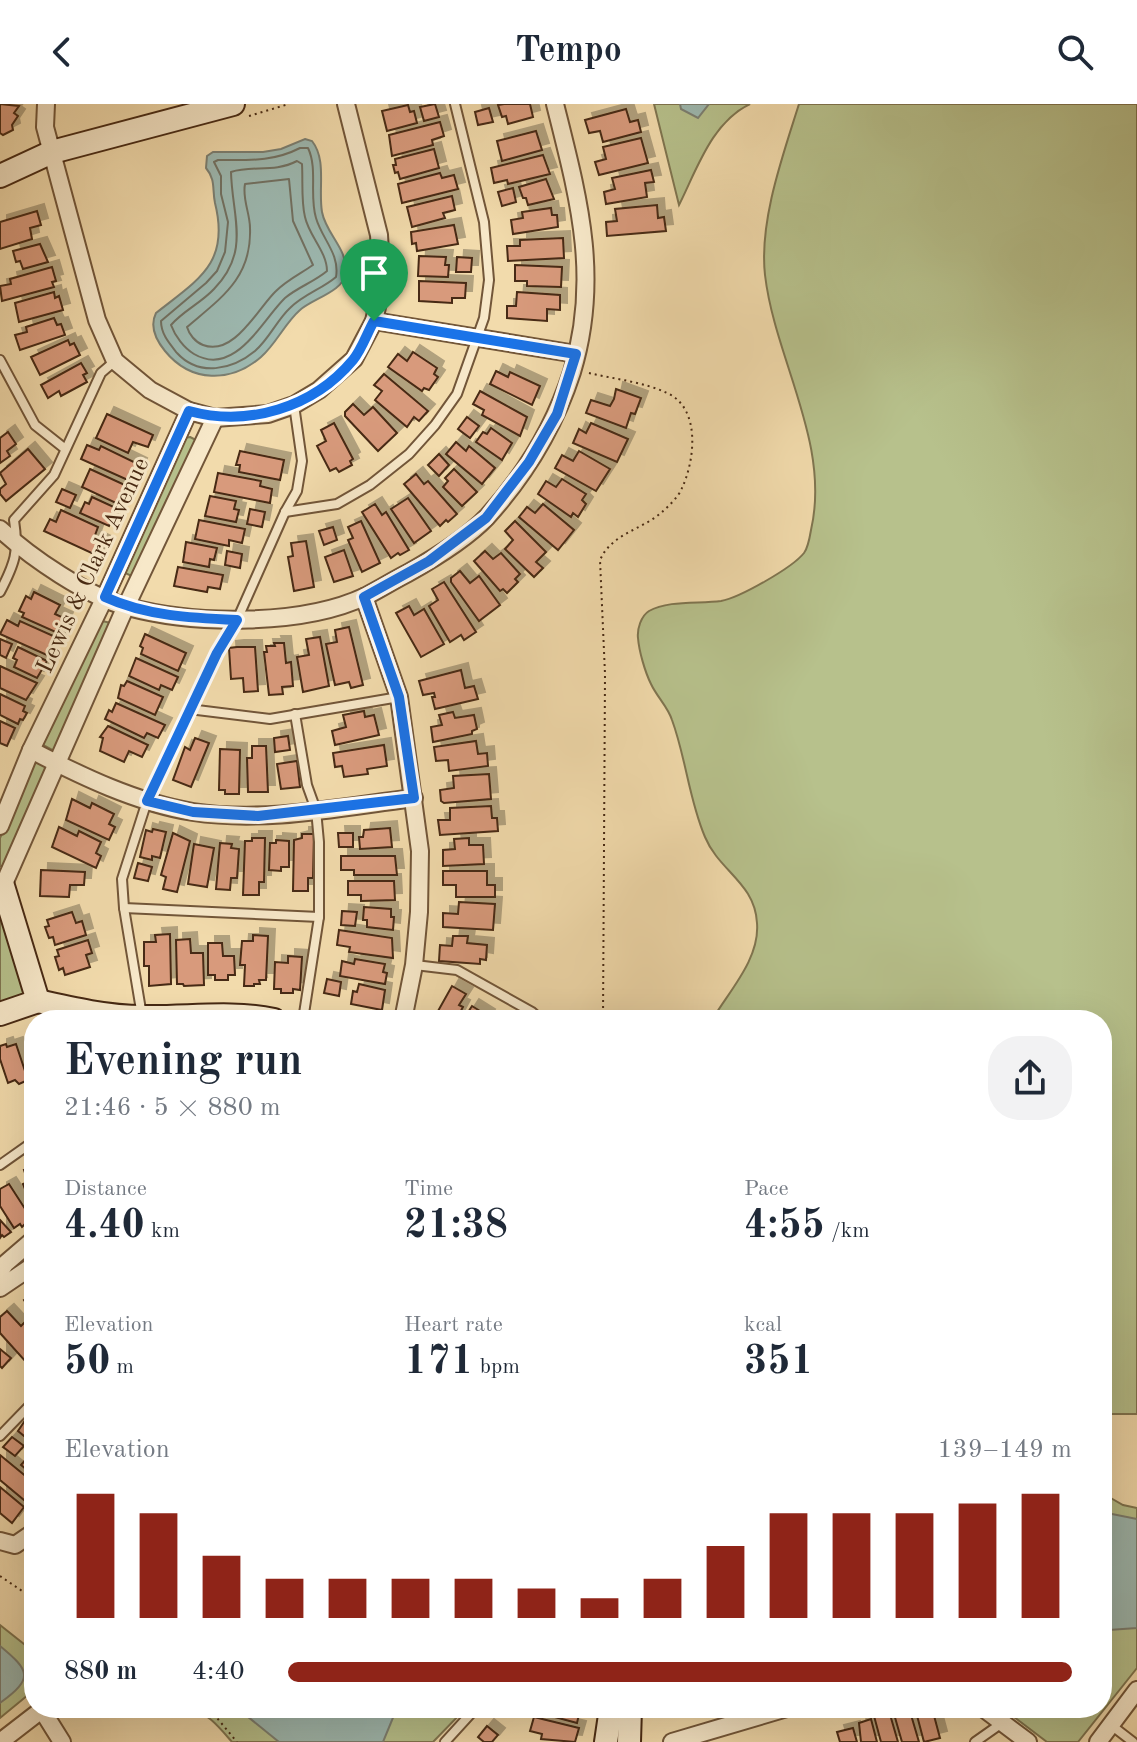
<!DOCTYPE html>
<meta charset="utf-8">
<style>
:root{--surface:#fff;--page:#f2f2f3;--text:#1f2937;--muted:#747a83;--accent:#8f2418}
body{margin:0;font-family:"Old Standard TT",serif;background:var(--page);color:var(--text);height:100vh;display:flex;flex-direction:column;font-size:30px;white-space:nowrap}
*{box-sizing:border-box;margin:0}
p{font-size:26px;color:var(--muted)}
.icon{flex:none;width:44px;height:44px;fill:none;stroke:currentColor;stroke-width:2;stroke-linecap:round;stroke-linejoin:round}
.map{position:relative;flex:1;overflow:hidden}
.details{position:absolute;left:24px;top:906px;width:1088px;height:708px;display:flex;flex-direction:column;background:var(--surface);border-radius:32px;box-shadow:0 8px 32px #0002}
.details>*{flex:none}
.pin{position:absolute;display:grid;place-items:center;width:68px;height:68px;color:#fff;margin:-82px -34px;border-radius:50% 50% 50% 0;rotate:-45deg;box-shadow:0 0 8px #0007}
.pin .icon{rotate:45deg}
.round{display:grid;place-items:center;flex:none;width:84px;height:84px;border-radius:32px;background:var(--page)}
.headline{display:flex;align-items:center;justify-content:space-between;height:136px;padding:0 40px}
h1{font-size:44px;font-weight:700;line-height:60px}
.metrics{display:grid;grid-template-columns:repeat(3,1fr);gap:12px;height:136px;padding:8px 40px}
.metrics div{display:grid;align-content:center}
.metrics b{font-size:40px;font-weight:700}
.metrics small{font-size:22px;font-weight:400}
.metrics p{font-size:22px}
.chart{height:224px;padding:16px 40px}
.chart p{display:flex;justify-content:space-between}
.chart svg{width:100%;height:144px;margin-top:8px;stroke:var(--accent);stroke-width:6}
ul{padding:0 40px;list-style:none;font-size:26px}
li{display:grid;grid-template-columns:128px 96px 1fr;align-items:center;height:60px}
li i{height:20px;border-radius:10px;background:var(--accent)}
header{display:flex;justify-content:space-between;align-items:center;height:104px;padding:0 40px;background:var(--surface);font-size:36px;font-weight:700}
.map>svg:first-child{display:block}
</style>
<header><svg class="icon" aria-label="back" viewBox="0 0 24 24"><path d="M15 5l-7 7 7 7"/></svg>Tempo<svg class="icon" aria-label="search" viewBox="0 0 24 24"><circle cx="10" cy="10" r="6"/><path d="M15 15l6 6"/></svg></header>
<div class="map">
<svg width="1137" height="1638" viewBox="0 0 1137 1638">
<defs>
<filter id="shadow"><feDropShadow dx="7" dy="-7" stdDeviation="0" flood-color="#0004"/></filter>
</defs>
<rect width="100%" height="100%" fill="#f2dbac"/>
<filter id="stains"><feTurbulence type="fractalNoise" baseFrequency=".0025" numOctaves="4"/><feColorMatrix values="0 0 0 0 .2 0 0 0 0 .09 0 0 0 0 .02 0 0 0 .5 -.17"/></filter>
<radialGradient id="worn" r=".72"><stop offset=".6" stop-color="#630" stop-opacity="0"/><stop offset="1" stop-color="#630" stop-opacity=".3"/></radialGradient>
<g fill="#b7c18c" stroke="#7f7550" stroke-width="2">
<path d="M654 0H750C712 18 697 65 679 101Z"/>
<path d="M799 0H1137V1310H1102V916H712C729 887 760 855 757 819 755 779 719 767 705 733 689 696 686 654 672 616 668 603 657 593 651 580 645 568 639 547 638 534 637 525 641 512 649 507 668 496 699 500 721 497 739 494 792 464 804 449 808 444 810 432 811 426 831 339 775 256 765 171 759 117 783 51 799 0Z"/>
<polygon points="190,333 196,336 134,473 125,469 184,334"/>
<polygon points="102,517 111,519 56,648 43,641 44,636"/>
<polygon points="38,656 48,660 6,762 0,762 0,734 34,659"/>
<polygon points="0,794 24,887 21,893 0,902"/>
<polygon points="1102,1389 1123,1401 1137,1404 1137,1564 1078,1638 1047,1638 1002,1604 1102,1604"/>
<polygon points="0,1521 34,1548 34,1586 0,1614"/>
<path d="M189 1604H466L433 1638H232C219 1623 208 1609 189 1604Z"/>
</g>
<g fill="#9db9b1" stroke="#7b7f72" stroke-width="2">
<polygon points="680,0 709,0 698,14 681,5"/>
<path d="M305 35 312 37C327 56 318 85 322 108 326 130 348 145 346 169 344 187 312 195 300 206 285 219 276 240 261 253 231 279 191 279 165 247 156 236 149 223 156 209 199 175 230 159 215 99 212 85 216 76 206 64L207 52 213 48H263L281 45Z"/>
<polygon points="1102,1408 1137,1415 1137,1524 1109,1526 1102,1523"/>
<path d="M0 1542C29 1566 35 1574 0 1599Z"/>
<polygon points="237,1604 397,1604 383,1638 279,1638"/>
</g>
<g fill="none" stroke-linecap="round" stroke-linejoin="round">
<g stroke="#727162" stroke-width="2">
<path d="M300 44H308C318 65 309 91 316 114 322 135 340 150 336 173 322 185 304 190 290 204 277 216 269 235 255 247 232 266 199 273 177 249 169 239 161 230 161 217L206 179 217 167 225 148 228 118 221 90V72L214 58 218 56C248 56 273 58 300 44Z"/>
<path d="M297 57 302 60C303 77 301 97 305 113 309 132 327 148 327 167 314 178 298 183 285 194 262 216 235 274 194 250 184 244 175 232 171 221 183 207 201 199 214 185 251 147 232 113 231 68 253 61 274 69 297 57Z"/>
<path d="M289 75 293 117 313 161C300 170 287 176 276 187 258 204 234 253 203 241 195 238 189 230 187 223 221 194 252 174 250 124 250 109 242 95 245 80Z"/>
</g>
</g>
<g fill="#d89a7b" stroke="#472913" stroke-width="2" filter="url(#shadow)">
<polygon points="0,0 19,2 14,9 18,12 12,21 13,26 3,31 0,29"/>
<polygon points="435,0 439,13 424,17 420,3"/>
<polygon points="504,0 530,0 533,13 508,20 506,12 502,13 498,1"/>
<polygon points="408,1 410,8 414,7 417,19 387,27 382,7"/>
<polygon points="489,4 493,18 478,21 475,8"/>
<polygon points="626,5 630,18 638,16 641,28 603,38 600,27 589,29 585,16"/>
<polygon points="440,18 444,32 432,36 433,41 392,52 389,31"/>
<polygon points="536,27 542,46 502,57 497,37"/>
<polygon points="641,34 648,59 599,71 595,58 606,55 603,43"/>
<polygon points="434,45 439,64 400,75 398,68 395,69 393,61 396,61 395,55"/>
<polygon points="543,51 550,70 508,80 507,76 494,79 491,64"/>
<polygon points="651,66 654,78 645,79 647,93 606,100 604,88 615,85 612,74"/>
<polygon points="440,69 442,74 454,71 458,85 402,99 398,80"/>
<polygon points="546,75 554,95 528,101 526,94 523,94 519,83"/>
<polygon points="513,84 516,98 502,102 498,88"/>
<polygon points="452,92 455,106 443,109 445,114 412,123 407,103"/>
<polygon points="657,101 658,114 664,113 666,127 607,132 606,118 617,117 615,105"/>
<polygon points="551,104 552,111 557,111 558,123 513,130 511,116 523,114 522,108"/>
<polygon points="37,107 41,121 30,124 32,135 0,145 0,118"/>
<polygon points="454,121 458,140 417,147 416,139 412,140 411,128"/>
<polygon points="563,134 564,154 508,157 507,142 520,142 520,136"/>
<polygon points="40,140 48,158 23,165 20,157 16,158 13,147"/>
<polygon points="419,152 446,153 445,161 449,161 448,173 418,172"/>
<polygon points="457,153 472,154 471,168 456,168"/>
<polygon points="515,161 562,163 561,183 527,182 527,177 515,177"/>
<polygon points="52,163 56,177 52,178 54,183 2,197 0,182 11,180 10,175"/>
<polygon points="419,177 466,179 465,194 452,194 452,199 419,197"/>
<polygon points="54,188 55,194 59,192 63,206 19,218 15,199"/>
<polygon points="517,188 560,191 560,206 547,205 547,217 507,214 507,202 516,202"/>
<polygon points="54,214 57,221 61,220 65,231 20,246 15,231 27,228 26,223"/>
<polygon points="68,236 70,241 74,239 80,251 40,271 31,253"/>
<polygon points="413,248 437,264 434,270 438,273 429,286 424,284 422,287 388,263 398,250 407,257"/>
<polygon points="81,259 87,269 83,271 87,278 61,292 59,287 48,294 41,281"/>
<polygon points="496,267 508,273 510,268 540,282 532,301 490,280"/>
<polygon points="384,270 428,307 419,317 414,313 407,323 375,296 382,287 374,281"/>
<polygon points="616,285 641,294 635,310 631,309 626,324 586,309 591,296 610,302 614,295"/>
<polygon points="480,287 527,313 520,332 482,311 484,306 473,300"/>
<polygon points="353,300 364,311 373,303 397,329 378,347 345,312 345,308"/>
<polygon points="107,310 153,331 148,343 133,338 128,349 96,334"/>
<polygon points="467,313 479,322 470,334 458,325"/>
<polygon points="334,319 353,355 350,357 352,361 339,368 336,364 330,367 317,342 326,337 321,326"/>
<polygon points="591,319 628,335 617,358 573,339 579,325 586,329"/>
<polygon points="491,324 512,339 502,356 476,338 483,328 487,330"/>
<polygon points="8,328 16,340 7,347 10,352 0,359 0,334"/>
<polygon points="456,338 466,347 469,342 495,364 482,380 446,350"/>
<polygon points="87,341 99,346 101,342 140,361 137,368 130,377 81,355"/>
<polygon points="28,345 45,365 6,397 0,390 0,385 6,380 0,369"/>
<polygon points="240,347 284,356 280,376 239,368 240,361 236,361"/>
<polygon points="579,347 610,365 596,387 555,364 562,351 573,357"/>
<polygon points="439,350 449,361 439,372 428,361"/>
<polygon points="90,365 127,382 118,400 82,383"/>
<polygon points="454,365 477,388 462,402 443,383 448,377 445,374"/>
<polygon points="218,369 261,377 260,382 272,385 270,399 214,388"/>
<polygon points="416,370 424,380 428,377 457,410 448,418 446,416 440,422 404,380"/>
<polygon points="562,375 586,390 582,396 586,400 578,413 573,409 571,413 538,390 546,377 556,383"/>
<polygon points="62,385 76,391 70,404 56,398"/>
<polygon points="210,392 236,397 234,405 239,406 236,418 205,412"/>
<polygon points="92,393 116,404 109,422 80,409 85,398 89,400"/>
<polygon points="408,394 431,427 414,439 391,405"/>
<polygon points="375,400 382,411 386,408 409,446 400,451 398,449 391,454 362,408"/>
<polygon points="543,400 574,426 558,446 519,413 527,403 535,409"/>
<polygon points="250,405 265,408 262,423 247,420"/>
<polygon points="61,406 98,423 94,434 104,439 98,452 44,427 50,415 56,418"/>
<polygon points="199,416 245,425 242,439 229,436 229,442 195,435"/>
<polygon points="361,417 380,459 362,468 348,436 353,434 348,423"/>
<polygon points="515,417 546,448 536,458 543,464 534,473 505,445 513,436 505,427"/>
<polygon points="333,423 337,436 324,441 319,427"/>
<polygon points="306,437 314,483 294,487 288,453 293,452 291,439"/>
<polygon points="186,438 217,444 214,456 210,455 209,463 183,458"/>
<polygon points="344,446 353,472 334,478 325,453"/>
<polygon points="227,447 242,450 240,464 225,461"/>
<polygon points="485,447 493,455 501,449 520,470 515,475 518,478 507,489 503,485 500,487 474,457"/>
<polygon points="178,463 223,471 220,485 208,483 207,488 174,482"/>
<polygon points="460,467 470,479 479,472 500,501 479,517 451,478 451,474"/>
<polygon points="444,478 476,528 464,536 461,531 450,538 429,502 438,496 432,485"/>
<polygon points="34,488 60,501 55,510 66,515 60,530 22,513 24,509 19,507 26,492 31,495"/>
<polygon points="409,502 414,511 424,505 444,540 421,553 396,509"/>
<polygon points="7,516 18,522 20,517 60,535 55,546 53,545 49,552 0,530"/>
<polygon points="349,523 363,581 351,584 349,578 335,581 326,540 337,538 335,526"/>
<polygon points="145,530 186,549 178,567 141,550 143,544 140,542"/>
<polygon points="320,533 329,582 303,588 297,553 309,551 306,535"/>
<polygon points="0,535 12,540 6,554 0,551"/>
<polygon points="274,539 284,539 286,559 291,558 293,582 282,583 283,590 269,591 264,548 267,548 266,542 275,542"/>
<polygon points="18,543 47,557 37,574 14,563 17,556 13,554"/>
<polygon points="237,543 255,543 258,587 244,588 243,574 231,575 229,544"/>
<polygon points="136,554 178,573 172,586 161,581 159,586 129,572"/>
<polygon points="0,562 37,579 26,596 0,584"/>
<polygon points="461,566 465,584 474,582 478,595 435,605 432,593 435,593 434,589 423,591 419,577"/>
<polygon points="127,577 163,593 155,611 118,594 121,581 124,582"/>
<polygon points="0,590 25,602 23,607 27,609 23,616 20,615 18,620 0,611"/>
<polygon points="116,599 165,621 158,634 147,629 144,634 105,615 109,606 112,608"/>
<polygon points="364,607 365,613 374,611 379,631 335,641 332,627 346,623 343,611"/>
<polygon points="453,608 455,614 474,611 477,625 472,627 472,630 433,638 431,623 442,621 439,611"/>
<polygon points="0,617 15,624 7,642 0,639"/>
<polygon points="108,622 148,641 142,653 129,647 124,658 100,647 103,634 100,633"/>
<polygon points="288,632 290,646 275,648 274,634"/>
<polygon points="195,634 209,639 191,683 173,676 185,643 190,646"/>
<polygon points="476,637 478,650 487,649 488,662 449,667 448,656 436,657 434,643"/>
<polygon points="384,641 387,662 367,665 368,670 344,673 342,662 335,663 333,649"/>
<polygon points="252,642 266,642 268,688 248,688 247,654 252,654"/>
<polygon points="220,645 240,646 239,690 225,690 225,686 219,686"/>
<polygon points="297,657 300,683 281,685 277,660"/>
<polygon points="489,670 491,695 444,699 441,697 440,686 454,684 453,672"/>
<polygon points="72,695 90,704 92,699 114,710 109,720 115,723 109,736 66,716"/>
<polygon points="491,702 492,714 497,714 498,727 440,731 438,716 450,716 450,704"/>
<polygon points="59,723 77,732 79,727 101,738 96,749 101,752 96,764 52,743"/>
<polygon points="390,724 392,743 360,745 359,733 363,733 364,726"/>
<polygon points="153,725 166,728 160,754 152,752 152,756 140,753 146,726 152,728"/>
<polygon points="173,729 190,737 177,788 163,785 166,773 161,771"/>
<polygon points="338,729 353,729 353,743 339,743"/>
<polygon points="302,730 314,730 313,774 308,774 308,787 293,787 294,736 302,734"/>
<polygon points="252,734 265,734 264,778 259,778 259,791 243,791 245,737 252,737"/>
<polygon points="469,734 469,741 483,741 484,760 443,762 443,746 455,745 454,735"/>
<polygon points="276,736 289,737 289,763 281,763 281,767 269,766 270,739 276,739"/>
<polygon points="220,739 232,740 231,744 239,745 237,774 231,774 230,786 216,785"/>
<polygon points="194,740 214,744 207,783 188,780"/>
<polygon points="341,752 395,752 397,771 354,771 354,766 341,766"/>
<polygon points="138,759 152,763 148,777 134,774"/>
<polygon points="41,766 85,768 84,781 70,781 69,793 40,792"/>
<polygon points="443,767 487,767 487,781 495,781 495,793 456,793 456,781 443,781"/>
<polygon points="348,777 394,777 395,796 361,797 361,791 348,791"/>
<polygon points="459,798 495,800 493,826 443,823 443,809 458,810"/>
<polygon points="364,803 391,805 391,813 394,813 393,826 367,823 367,816 363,816"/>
<polygon points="342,807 357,808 355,822 341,821"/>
<polygon points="72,808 76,819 82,817 86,831 55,841 53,833 49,834 45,823 49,822 47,816"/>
<polygon points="339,826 392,834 393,854 349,848 350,843 337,841"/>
<polygon points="170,830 171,880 149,882 149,862 144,862 144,838 156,838 155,831"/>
<polygon points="253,831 268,832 266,876 259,876 260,880 254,880 254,882 244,882 245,861 240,861 242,837 253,837"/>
<polygon points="453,832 468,832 467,839 487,841 486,856 480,855 480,860 439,857 440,841 452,842"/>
<polygon points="190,835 191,849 203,849 204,881 184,882 183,880 177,880 176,836"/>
<polygon points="88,836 92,849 86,851 90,863 65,871 63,864 59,866 55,853 59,852 57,846"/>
<polygon points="208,839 222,839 223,852 234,852 235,871 228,871 228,876 215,876 215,871 208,871"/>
<polygon points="288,852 302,853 300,886 293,885 293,889 281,889 281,885 274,885 275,858 288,859"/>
<polygon points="355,855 385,860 383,868 387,869 385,880 340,872 342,857 354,860"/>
<polygon points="327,875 341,878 339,892 324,889"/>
<polygon points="359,880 385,886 382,906 351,900 353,887 357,888"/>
<polygon points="452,882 466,890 459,901 463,903 456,916 433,916"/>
<polygon points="472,902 488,912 486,916 463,916"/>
<polygon points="6,940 7,943 16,940 28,976 19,980 15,976 8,979 0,955 0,942"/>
<polygon points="34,1063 34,1108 23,1080 28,1078 24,1066"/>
<polygon points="9,1080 31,1114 22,1123 20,1120 14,1124 0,1102 0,1085"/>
<polygon points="0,1116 11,1128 4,1133 2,1131 0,1134"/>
<polygon points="34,1190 34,1211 24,1196"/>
<polygon points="7,1207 21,1222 24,1219 34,1229 34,1252 26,1258 0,1229 0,1213"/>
<polygon points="0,1245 11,1254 2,1264 0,1262"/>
<polygon points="26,1315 34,1322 34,1330 29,1336 18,1327"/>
<polygon points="12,1333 24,1342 15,1352 3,1343"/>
<polygon points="0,1351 34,1379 34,1396 30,1401 0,1376"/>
<polygon points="29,1352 32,1355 34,1353 34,1372 21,1361"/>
<polygon points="0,1383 24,1403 12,1419 0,1409"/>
<polygon points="551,1604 577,1604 580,1606 577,1619 551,1612 553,1605"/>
<polygon points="895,1604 909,1604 919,1638 902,1638 894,1610 897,1609"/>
<polygon points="915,1604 932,1604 940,1634 924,1638"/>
<polygon points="889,1607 898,1638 881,1638 874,1612"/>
<polygon points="534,1613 579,1624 575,1638 541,1635 542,1630 530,1627"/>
<polygon points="871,1615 877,1638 861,1638 859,1619"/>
<polygon points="487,1622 498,1631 492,1638 484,1638 478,1633"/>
<polygon points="853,1624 857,1638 840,1638 837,1628"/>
</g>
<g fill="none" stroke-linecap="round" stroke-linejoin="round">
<g stroke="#725639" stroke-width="12">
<g id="lane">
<polyline points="0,256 35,321 64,344"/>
<polyline points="285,408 337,400 370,381 409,350 435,321 457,290 484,214 489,176 484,118 455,0"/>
<path d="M0 488C15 459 19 448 14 416L54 371 101 269 115 257"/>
<polyline points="189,605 270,615 399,593"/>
<polyline points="295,610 307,681 316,706 319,738 319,813 303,916"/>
<polyline points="124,804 319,813"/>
<polyline points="415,861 457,866 532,908 541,916"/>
<polyline points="142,912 124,804 122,775 147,697 189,605 217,549 237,516 285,408 297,387 302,357 294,301"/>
<polyline points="0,1061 34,1037"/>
<polyline points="0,1332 34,1297"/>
<polyline points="1111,1621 1133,1638"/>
<polyline points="445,1638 476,1604"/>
<polyline points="975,1638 1002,1619"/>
</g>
</g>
<g stroke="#725639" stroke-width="20">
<g id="street">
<polyline points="46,0 45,23 97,216 115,257 150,286 189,307 215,314 268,310 294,301 319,286 354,255 374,217 382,180 379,131 346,0"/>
<polyline points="374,217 576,250"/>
<path d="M0 425C30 453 88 493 128 503 195 521 303 522 366 492 380 485 394 476 408 469 433 455 468 433 487 413 525 371 555 321 572 268 601 173 578 92 555 0"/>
<polyline points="364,493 399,593 420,747 419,808 414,861 403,916"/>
<path d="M31 646C81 672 137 699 193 708 266 719 341 703 414 694"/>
<polyline points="0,722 31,646 105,493 189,307"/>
<polyline points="3,782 122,511 215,314"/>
<polyline points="0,1168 5,1160 34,1135"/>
<polyline points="0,1184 34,1161"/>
<polyline points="0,1437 15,1441 34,1428"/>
<polyline points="983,1604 1028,1638"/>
<polyline points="42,1606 62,1638"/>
<polyline points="0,1638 44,1604"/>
<polyline points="672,1638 787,1604"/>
<polyline points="1098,1638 1137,1586"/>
</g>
</g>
<g stroke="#472913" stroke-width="26">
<g id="secondary">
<polyline points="0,72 52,48 233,0"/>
<polyline points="0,781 3,782 38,897 0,910"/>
<path d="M38 897C73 905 108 913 143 913 188 914 231 907 274 916"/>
<polyline points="606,1638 611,1604"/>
<polyline points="629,1638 630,1604"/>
</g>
</g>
<g stroke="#472913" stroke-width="2" stroke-dasharray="2 4" stroke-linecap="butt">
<polyline points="249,12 289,0"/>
<path d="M589 269C614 275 644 278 667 289 701 304 695 356 682 384 679 392 669 402 662 408 642 426 612 429 600 456L605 570 603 916"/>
<polyline points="0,1472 34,1495"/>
<polyline points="203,1604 217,1614 237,1638"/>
</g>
<use href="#lane" stroke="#f7e8c9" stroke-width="8"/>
<use href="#street" stroke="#f7e8c9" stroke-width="16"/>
<use href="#secondary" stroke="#f7e8c9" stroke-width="22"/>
</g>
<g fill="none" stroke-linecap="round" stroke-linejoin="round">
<g stroke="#fff" stroke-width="16">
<path id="route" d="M374 217 576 250 557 310 529 358 486 414 429 457 364 493 399 593 414 694 258 712 193 708 147 697 217 549 237 516C192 514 146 512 105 493L189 307C248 323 313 304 353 256 362 245 367 229 374 217Z"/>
</g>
<use href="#route" stroke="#1a73e8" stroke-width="10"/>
</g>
<g text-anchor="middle" stroke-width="6" stroke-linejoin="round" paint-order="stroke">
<g font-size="24" fill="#472913" stroke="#f7e8c9">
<text transform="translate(92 461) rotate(-65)" y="8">Lewis &amp; Clark Avenue</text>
</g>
</g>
<rect width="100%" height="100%" filter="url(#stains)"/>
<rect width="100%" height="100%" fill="url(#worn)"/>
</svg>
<div class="pin" style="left:374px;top:217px;background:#1e9e55"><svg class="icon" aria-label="arrive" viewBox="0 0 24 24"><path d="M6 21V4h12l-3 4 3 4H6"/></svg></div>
<section class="details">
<div class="headline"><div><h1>Evening run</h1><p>21:46 · 5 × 880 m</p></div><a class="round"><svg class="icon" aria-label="share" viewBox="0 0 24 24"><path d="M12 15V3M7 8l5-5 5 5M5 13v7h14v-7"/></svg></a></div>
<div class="metrics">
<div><p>Distance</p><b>4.40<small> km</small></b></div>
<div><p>Time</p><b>21:38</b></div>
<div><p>Pace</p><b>4:55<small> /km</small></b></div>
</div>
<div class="metrics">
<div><p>Elevation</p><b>50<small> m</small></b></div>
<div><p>Heart rate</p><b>171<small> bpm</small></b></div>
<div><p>kcal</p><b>351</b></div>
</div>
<div class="chart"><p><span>Elevation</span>139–149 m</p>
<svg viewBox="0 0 160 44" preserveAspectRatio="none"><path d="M5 44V6M15 44V12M25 44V25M35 44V32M45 44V32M55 44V32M65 44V32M75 44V35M85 44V38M95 44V32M105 44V22M115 44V12M125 44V12M135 44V12M145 44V9M155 44V6"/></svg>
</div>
<ul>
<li><b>880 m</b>4:40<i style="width:100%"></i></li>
</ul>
</section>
</div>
